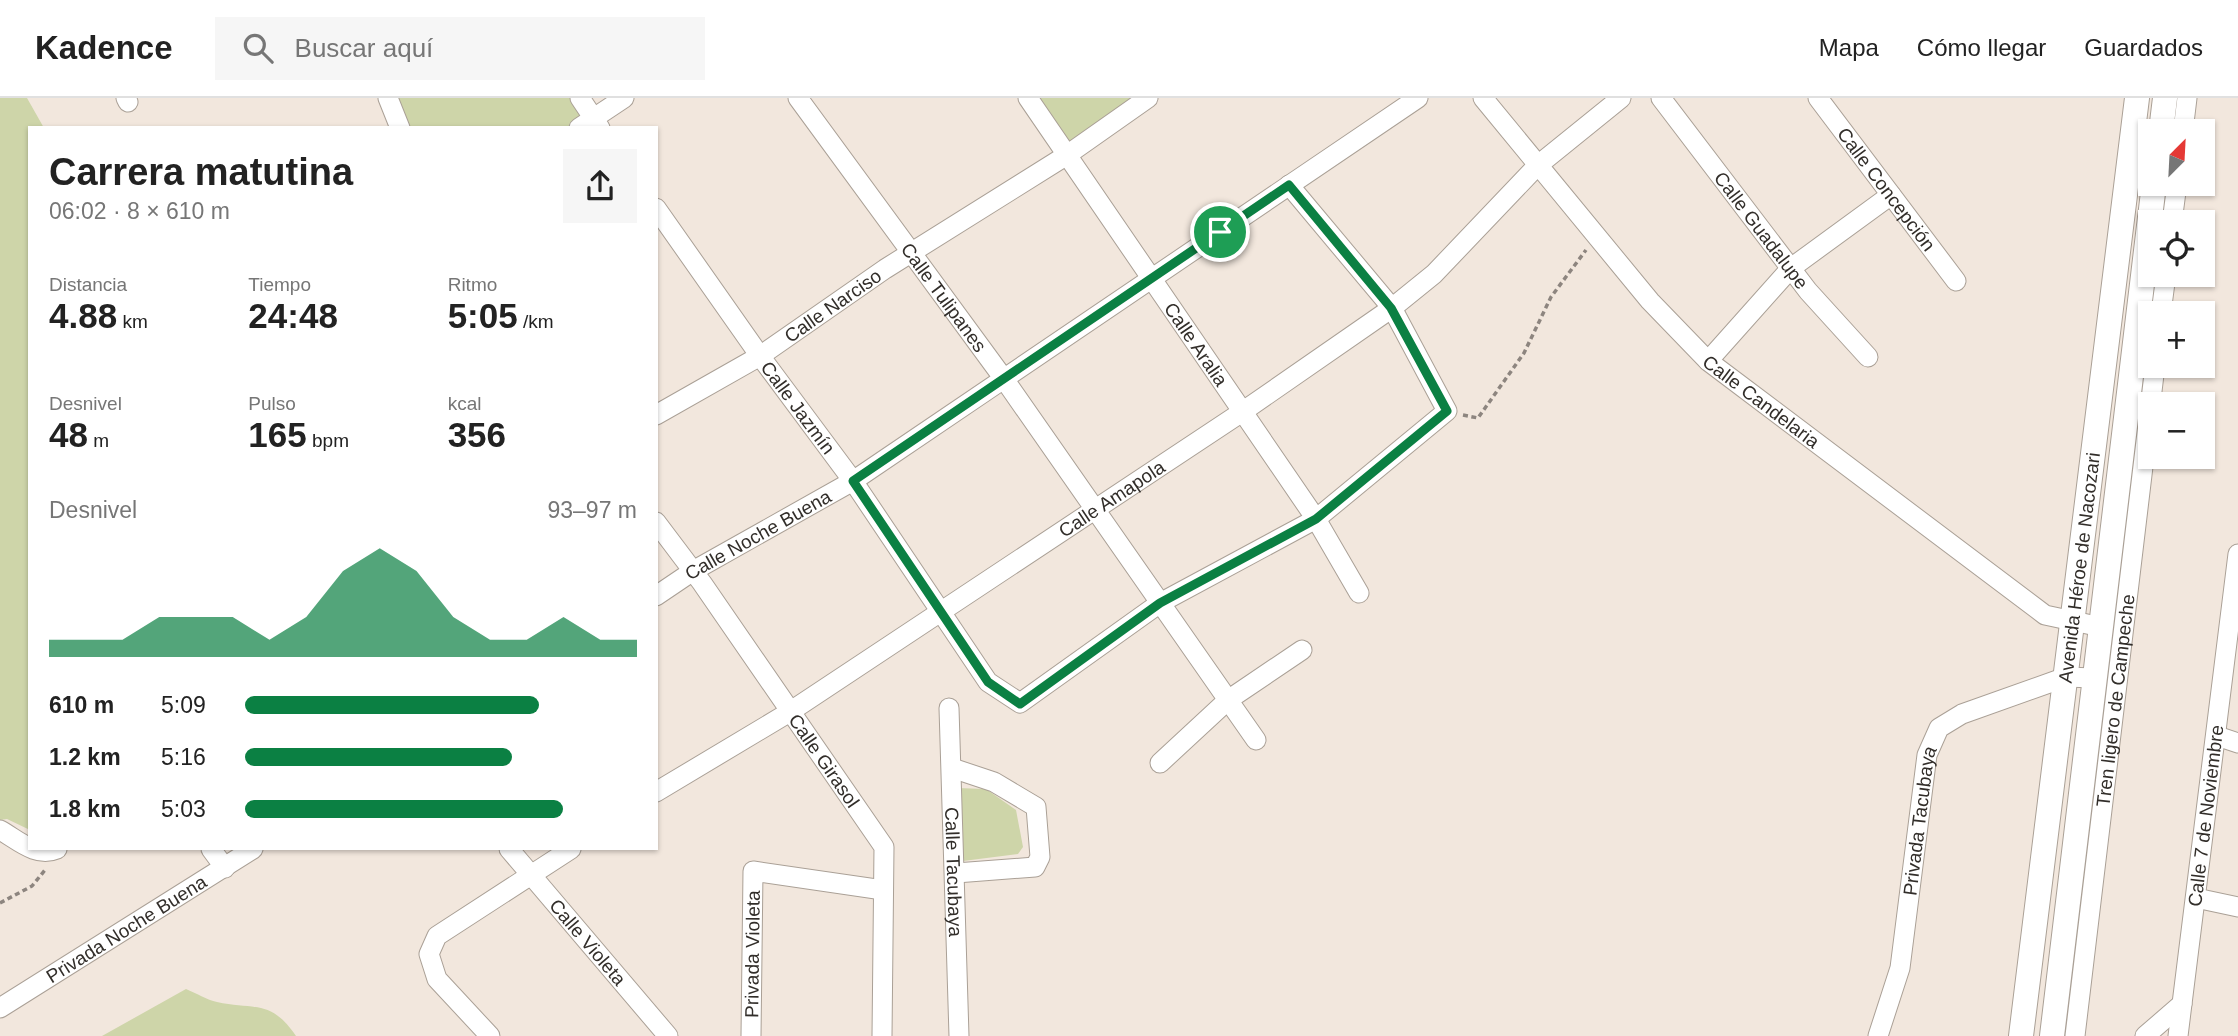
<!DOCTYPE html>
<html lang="es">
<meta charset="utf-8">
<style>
:root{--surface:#fff;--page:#f6f6f6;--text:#222;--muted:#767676;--line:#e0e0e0;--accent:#0b8043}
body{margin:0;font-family:Helvetica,sans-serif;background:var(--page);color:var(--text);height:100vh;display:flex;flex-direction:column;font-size:26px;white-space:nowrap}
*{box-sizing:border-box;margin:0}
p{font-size:23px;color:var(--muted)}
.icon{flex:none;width:38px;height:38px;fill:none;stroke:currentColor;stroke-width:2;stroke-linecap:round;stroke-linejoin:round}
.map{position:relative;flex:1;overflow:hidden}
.sheet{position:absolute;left:28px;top:28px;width:630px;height:724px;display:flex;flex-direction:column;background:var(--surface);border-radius:0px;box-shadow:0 2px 5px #0004}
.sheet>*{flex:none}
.needle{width:46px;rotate:24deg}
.buttons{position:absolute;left:2138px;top:21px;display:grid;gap:14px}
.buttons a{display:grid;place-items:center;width:77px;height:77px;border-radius:0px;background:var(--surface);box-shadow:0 2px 5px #0004;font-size:35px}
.pin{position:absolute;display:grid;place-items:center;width:60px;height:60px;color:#fff;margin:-30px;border:4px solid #fff;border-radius:50%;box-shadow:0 2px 7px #0007}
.round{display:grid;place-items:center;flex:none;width:74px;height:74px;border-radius:0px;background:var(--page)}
.overview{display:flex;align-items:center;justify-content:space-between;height:119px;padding:0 21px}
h1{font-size:38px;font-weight:700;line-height:52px}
.figures{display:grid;grid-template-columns:repeat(3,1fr);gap:10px;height:119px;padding:7px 21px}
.figures div{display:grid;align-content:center}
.figures b{font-size:35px;font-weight:700}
.figures small{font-size:19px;font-weight:400}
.figures p{font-size:19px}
.chart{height:196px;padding:14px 21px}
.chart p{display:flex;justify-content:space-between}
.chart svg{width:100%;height:126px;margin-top:7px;fill:var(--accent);opacity:.7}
ul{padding:0 21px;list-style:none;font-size:23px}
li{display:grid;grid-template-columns:112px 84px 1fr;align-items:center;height:52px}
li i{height:18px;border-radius:9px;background:var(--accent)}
header{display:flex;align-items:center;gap:42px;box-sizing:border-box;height:98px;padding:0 35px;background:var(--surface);border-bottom:2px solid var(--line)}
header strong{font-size:33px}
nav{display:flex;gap:38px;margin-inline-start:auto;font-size:24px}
.search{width:490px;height:63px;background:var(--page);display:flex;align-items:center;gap:18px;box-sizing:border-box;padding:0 24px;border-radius:0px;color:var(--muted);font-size:26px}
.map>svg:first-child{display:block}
</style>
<header>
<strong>Kadence</strong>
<div class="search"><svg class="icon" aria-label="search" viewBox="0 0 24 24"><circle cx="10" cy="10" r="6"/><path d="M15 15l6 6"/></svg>Buscar aquí</div>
<nav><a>Mapa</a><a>Cómo llegar</a><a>Guardados</a></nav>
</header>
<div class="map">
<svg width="2238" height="938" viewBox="0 0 2238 938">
<rect width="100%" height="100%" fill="#f2e7dd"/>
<g fill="#ced5a9">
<polygon points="0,0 27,0 44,30 30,30 30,732 7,721 0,722"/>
<polygon points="388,0 579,0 594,20 579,30 400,30"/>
<polygon points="1028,0 1143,0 1067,57"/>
<polygon points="957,690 986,691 1016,712 1023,749 1018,756 963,763"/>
<path d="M186 891C196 895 207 902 217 904 254 912 271 901 296 938H102Z"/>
</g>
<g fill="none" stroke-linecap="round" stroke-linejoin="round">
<g stroke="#aaa096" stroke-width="21">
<g id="minor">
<polyline points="126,0 128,4"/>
<polyline points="388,0 400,30"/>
<polyline points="580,0 600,30"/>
<path id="s1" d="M798 0 1004 281 1256 642"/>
<path id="s2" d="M1028 0 1316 421 1359 495"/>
<path id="s3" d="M1483 0 1650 203 1708 263 2045 517 2101 529"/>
<path id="s4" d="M1661 0 1808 193 1868 259"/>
<path id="s5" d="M1818 0 1956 183"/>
<polyline points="579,30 624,0"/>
<polyline points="2183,33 2187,0"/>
<path id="s6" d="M656 110 760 258 853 383 988 584 1020 605 1160 505 1316 421 1447 313 1392 210 1289 87"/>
<polyline points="2172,124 2177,86"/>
<polyline points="2161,215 2166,177"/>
<polyline points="1708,263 1791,170 1891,97"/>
<path id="s7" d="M656 317 760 258 885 171 1067 57 1148 0"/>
<path id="s8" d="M656 424 702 485 884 749 882 938"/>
<path id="s9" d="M656 498 693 473 853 383 1418 0"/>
<path id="s10" d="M949 610 959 938"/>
<polyline points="2217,638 2238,645"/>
<polyline points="1160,665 1228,602 1302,552"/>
<polyline points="952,670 994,684 1036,709 1040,759 1035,769 956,775"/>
<path id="s11" d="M656 694 788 615 1242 314 1392 210 1434 176 1537 68 1621 0"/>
<path d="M0 732C18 742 36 760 57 751"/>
<polyline points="211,751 225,770"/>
<path id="s12" d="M509 751 668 938"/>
<polyline points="2196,800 2238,809"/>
<path id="s13" d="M0 910 253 751"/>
<polyline points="490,938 437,881 429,856 437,838 571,751"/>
<path id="s14" d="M751 938 753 773 883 792"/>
<path id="s15" d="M1878 938 1900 870 1927 657 1939 630 1962 616 2066 579 2094 580"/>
<path id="s16" d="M2075 938 2155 268"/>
<polyline points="2145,938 2182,906"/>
<path id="s17" d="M2178 938 2238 456"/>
</g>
</g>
<g stroke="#aaa096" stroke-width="26">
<g id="major">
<polyline points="2161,33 2165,0"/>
<path id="s18" d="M2021 938 2137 0"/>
<polyline points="2052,938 2154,86"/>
</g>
</g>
<g stroke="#8d857f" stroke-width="3.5" stroke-dasharray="5 3.5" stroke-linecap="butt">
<polyline points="1463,317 1478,320 1524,255 1551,199 1586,152"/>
<polyline points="0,805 32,788 45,772"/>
</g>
<use href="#minor" stroke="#fff" stroke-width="19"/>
<use href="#major" stroke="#fff" stroke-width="24"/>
</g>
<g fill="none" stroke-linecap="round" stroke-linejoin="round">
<g stroke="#fff" stroke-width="14">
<polygon id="route" points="1289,87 1391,210 1447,313 1316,421 1160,505 1020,606 988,584 853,383"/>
</g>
<use href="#route" stroke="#0b8043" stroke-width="9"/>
</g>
<g text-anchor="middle" stroke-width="7" stroke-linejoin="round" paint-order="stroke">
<g font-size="19" fill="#322e2a" stroke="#fff">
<text dy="7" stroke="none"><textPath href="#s5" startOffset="114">Calle Concepción</textPath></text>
<text dy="7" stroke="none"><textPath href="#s4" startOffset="166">Calle Guadalupe</textPath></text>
<text dy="7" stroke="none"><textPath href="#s1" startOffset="247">Calle Tulipanes</textPath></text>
<text dy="7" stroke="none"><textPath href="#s7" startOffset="208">Calle Narciso</textPath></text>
<text dy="7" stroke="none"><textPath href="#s2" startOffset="298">Calle Aralia</textPath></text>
<text dy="7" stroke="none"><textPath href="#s3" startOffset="413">Calle Candelaria</textPath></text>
<text dy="7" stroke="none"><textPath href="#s6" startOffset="245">Calle Jazmín</textPath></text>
<text dy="7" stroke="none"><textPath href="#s11" startOffset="542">Calle Amapola</textPath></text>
<text dy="7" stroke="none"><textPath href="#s9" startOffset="119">Calle Noche Buena</textPath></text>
<text dy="7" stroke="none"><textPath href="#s18" startOffset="472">Avenida Héroe de Nacozari</textPath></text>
<text dy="7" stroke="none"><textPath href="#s16" startOffset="338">Tren ligero de Campeche</textPath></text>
<text dy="7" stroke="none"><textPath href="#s8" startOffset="292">Calle Girasol</textPath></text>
<text dy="7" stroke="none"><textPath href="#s17" startOffset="222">Calle 7 de Noviembre</textPath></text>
<text dy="7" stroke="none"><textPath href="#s15" startOffset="220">Privada Tacubaya</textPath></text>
<text dy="7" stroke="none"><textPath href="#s10" startOffset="164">Calle Tacubaya</textPath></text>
<text dy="7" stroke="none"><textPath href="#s13" startOffset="149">Privada Noche Buena</textPath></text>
<text dy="7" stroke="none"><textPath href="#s12" startOffset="122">Calle Violeta</textPath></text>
<text dy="7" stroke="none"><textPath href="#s14" startOffset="82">Privada Violeta</textPath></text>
</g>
</g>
</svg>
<div class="buttons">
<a><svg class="needle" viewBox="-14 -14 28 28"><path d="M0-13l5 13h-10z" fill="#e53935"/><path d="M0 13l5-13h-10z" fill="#767676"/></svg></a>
<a><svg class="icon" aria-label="locate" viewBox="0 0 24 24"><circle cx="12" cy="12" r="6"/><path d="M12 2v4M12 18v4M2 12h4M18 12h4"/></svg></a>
<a>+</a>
<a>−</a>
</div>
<div class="pin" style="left:1220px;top:134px;background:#1e9e55"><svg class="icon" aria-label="arrive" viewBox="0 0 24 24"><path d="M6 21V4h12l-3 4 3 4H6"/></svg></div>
<section class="sheet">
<div class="overview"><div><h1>Carrera matutina</h1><p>06:02 · 8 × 610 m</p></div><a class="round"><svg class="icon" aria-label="share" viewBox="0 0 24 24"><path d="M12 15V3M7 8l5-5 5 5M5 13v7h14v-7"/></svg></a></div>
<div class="figures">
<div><p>Distancia</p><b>4.88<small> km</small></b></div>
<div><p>Tiempo</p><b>24:48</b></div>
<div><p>Ritmo</p><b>5:05<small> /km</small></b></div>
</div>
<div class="figures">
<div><p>Desnivel</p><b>48<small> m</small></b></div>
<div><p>Pulso</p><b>165<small> bpm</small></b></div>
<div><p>kcal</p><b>356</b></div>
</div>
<div class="chart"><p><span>Desnivel</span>93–97 m</p>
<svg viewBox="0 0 160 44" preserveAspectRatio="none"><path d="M0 44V38L10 38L20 38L30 30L40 30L50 30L60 38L70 30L80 14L90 6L100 14L110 30L120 38L130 38L140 30L150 38L160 38V44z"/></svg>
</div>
<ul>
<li><b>610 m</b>5:09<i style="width:75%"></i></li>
<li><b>1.2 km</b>5:16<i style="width:68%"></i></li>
<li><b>1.8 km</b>5:03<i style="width:81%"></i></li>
</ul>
</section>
</div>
